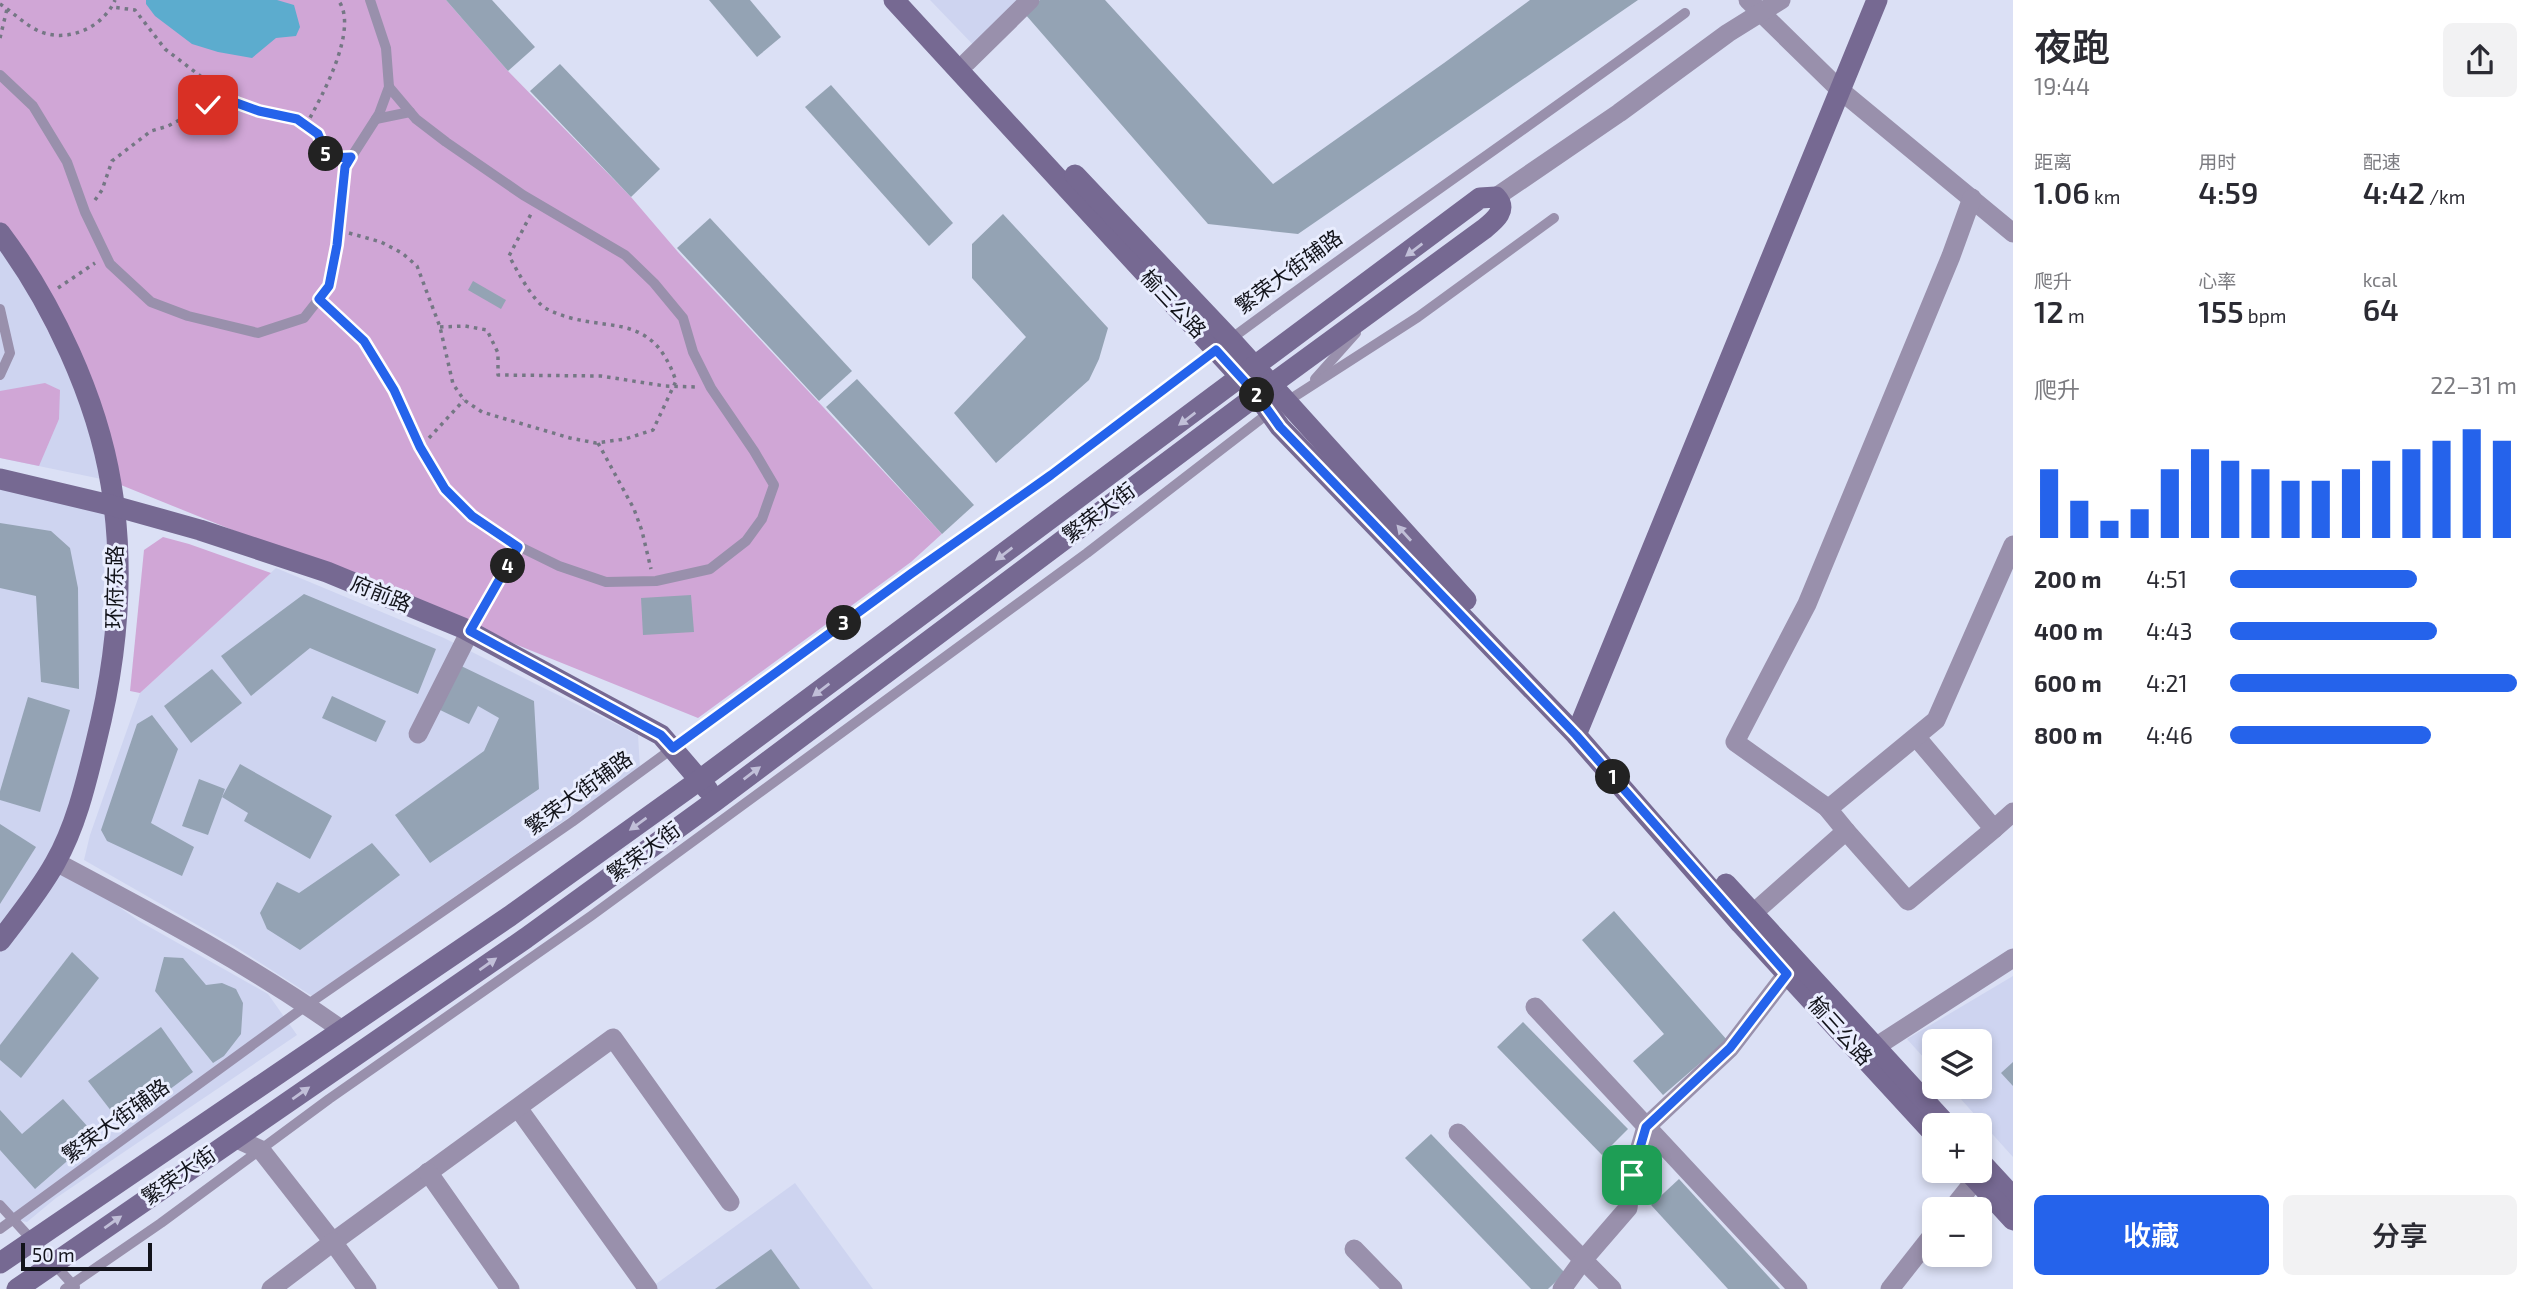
<!DOCTYPE html>
<html lang="zh">
<meta charset="utf-8">
<style>
:root{--surface:#fff;--page:#f2f2f3;--text:#2b2b33;--muted:#7c7c81;--accent:#2563eb}
body{margin:0;font-family:"Exo 2","Noto Sans SC",sans-serif;background:var(--page);color:var(--text);height:100vh;display:flex;flex-direction:column;font-size:26px;white-space:nowrap}
*{box-sizing:border-box;margin:0}
p{font-size:23px;color:var(--muted)}
.icon{flex:none;width:38px;height:38px;fill:none;stroke:currentColor;stroke-width:2;stroke-linecap:round;stroke-linejoin:round}
.map{position:relative;flex:1;overflow:hidden}
.panel{display:flex;flex-direction:column;background:var(--surface);width:525px}
.panel>*{flex:none}
.buttons{position:absolute;left:1922px;top:1029px;display:grid;gap:14px}
.buttons a{display:grid;place-items:center;width:70px;height:70px;border-radius:10px;background:var(--surface);box-shadow:0 4px 10px #0003;font-size:35px}
.scale{position:absolute;left:21px;bottom:18px;width:131px;box-sizing:border-box;padding-left:7px;border:4px solid #12131a;border-top:0;font-size:19px;line-height:24px;white-space:nowrap;color:#12131a;-webkit-text-stroke:5px #e9edfe;paint-order:stroke}
.pin{position:absolute;display:grid;place-items:center;width:60px;height:60px;color:#fff;margin:-30px;border-radius:14px;box-shadow:0 4px 10px #0006}
.km{position:absolute;width:35px;height:35px;margin:-18px;border-radius:50%;background:#222;color:#fff;font-size:19px;line-height:35px;text-align:center}
.round{display:grid;place-items:center;flex:none;width:74px;height:74px;border-radius:10px;background:var(--page)}
.overview{display:flex;align-items:center;justify-content:space-between;height:119px;padding:0 21px}
h1{font-size:38px;font-weight:600;line-height:52px}
.figures{display:grid;grid-template-columns:repeat(3,1fr);gap:10px;height:119px;padding:7px 21px}
.figures div{display:grid;align-content:center}
.figures b{font-size:30px;font-weight:600}
.figures small{font-size:19px;font-weight:400}
.figures p{font-size:19px}
.chart{height:196px;padding:14px 21px}
.chart p{display:flex;justify-content:space-between}
.chart svg{width:100%;height:126px;margin-top:7px;stroke:var(--accent);stroke-width:6}
.primary-button{display:flex;gap:14px;margin-top:auto;padding:14px 21px}
.primary-button a{flex:1;height:80px;border-radius:10px;background:var(--accent);color:#fff;font-size:28px;font-weight:600;line-height:80px;text-align:center}
.primary-button a+a{background:var(--page);color:var(--text)}
ul{padding:0 21px;list-style:none;font-size:23px}
li{display:grid;grid-template-columns:112px 84px 1fr;align-items:center;height:52px}
li i{height:18px;border-radius:9px;background:var(--accent)}
main{display:flex;flex:1;min-height:0}
.map>svg:first-child{display:block}
</style>
<main>
<div class="map">
<svg width="2013" height="1289" viewBox="0 0 2013 1289">
<rect width="100%" height="100%" fill="#dbe0f5"/>
<g fill="#ced4f0">
<polygon points="930,0 1040,0 982,54"/>
<polygon points="0,238 46,307 111,481 0,458"/>
<polygon points="0,478 114,506 113,652 56,862 139,921 268,994 297,1035 56,1198 27,1222 13,1219 0,1205"/>
<polygon points="276,568 444,638 638,735 640,768 312,996 234,946 84,860 90,835 140,693"/>
<polygon points="2013,976 2013,1157 1950,1087 1979,1087 1979,1041 1934,1041 1934,1069 1907,1039"/>
<polygon points="795,1183 873,1289 649,1289"/>
</g>
<g fill="#d0a6d6">
<polygon points="0,0 446,0 508,71 631,197 678,252 942,534 944,532 911,562 698,718 111,481 95,421 0,238"/>
<polygon points="45,383 60,390 59,419 39,466 0,458 0,391"/>
<polygon points="163,537 189,544 271,573 140,693 130,691 144,550"/>
</g>
<polygon fill="#5cacce" points="146,0 277,0 294,5 300,27 296,36 276,38 252,58 218,52 192,44 155,16 146,4"/>
<g fill="#94a3b4">
<polygon points="446,0 492,0 535,47 508,71"/>
<polygon points="709,0 750,0 781,37 757,57"/>
<polygon points="1040,0 1105,0 1273,184 1444,63 1530,0 1638,0 1298,234 1208,224 1025,14"/>
<polygon points="560,64 660,169 631,197 530,91"/>
<polygon points="831,85 953,223 929,246 805,107"/>
<polygon points="1003,214 1108,328 1099,359 1089,380 996,463 954,413 1026,337 972,278 972,244"/>
<polygon points="710,218 852,371 819,401 677,248"/>
<polygon points="473,281 506,300 501,309 468,290"/>
<polygon points="857,379 974,505 942,534 826,407"/>
<polygon points="0,523 51,531 70,548 78,588 79,689 41,682 36,596 0,588"/>
<polygon points="304,594 436,649 418,694 310,648 251,696 221,656"/>
<polygon points="691,595 694,632 643,635 641,598"/>
<polygon points="457,664 534,701 539,789 430,863 395,815 484,751 499,718 478,706 469,724 436,708"/>
<polygon points="212,669 242,703 191,743 164,706"/>
<polygon points="332,696 386,721 376,742 322,718"/>
<polygon points="28,697 70,710 40,812 0,800 0,791"/>
<polygon points="152,715 178,749 151,823 194,847 182,876 107,841 101,830 137,724"/>
<polygon points="240,764 332,816 310,859 244,821 248,813 222,797"/>
<polygon points="199,779 225,789 208,835 182,826"/>
<polygon points="0,824 36,847 0,904"/>
<polygon points="372,843 400,875 300,950 267,929 260,913 277,882 299,893"/>
<polygon points="1614,911 1727,1040 1663,1095 1633,1061 1664,1034 1582,940"/>
<polygon points="72,952 99,978 21,1078 0,1060 0,1045"/>
<polygon points="164,957 183,958 206,985 222,983 236,989 243,1003 241,1034 224,1056 213,1063 155,991"/>
<polygon points="1523,1022 1628,1129 1602,1155 1497,1047"/>
<polygon points="161,1027 193,1072 122,1125 88,1081"/>
<polygon points="2013,1062 2013,1086 2001,1073"/>
<polygon points="63,1099 96,1136 35,1189 0,1150 0,1110 22,1134"/>
<polygon points="1431,1134 1565,1273 1548,1289 1531,1289 1405,1158"/>
<polygon points="1679,1179 1780,1289 1728,1289 1651,1205"/>
<polygon points="771,1249 800,1289 715,1289"/>
</g>
<g fill="none" stroke-linecap="round" stroke-linejoin="round">
<g stroke="#747784" stroke-width="3.5" stroke-dasharray="3.5 5" stroke-linecap="butt">
<path d="M0 4C14 13 26 26 41 32 70 43 104 26 115 0"/>
<polyline points="0,38 7,9"/>
<polyline points="212,94 259,111 297,119 318,134 328,158 336,157"/>
<path d="M306 125C321 98 360 28 338 0"/>
<polyline points="95,200 102,190 112,161 151,131 168,126 208,105 212,94 203,78 165,49 135,10 112,7"/>
<path d="M349 233 381 242 402 253 417 266 440 327 453 384 464 400 482 412 570 438 596 443 625 439 653 430 676 381C650 305 602 337 547 309 533 302 517 270 509 256L531 214"/>
<polyline points="58,288 95,263"/>
<polyline points="440,327 465,326 487,330 498,353 498,375 601,376 665,386 697,387"/>
<polyline points="429,438 464,400"/>
<polyline points="598,443 634,509 642,531 651,569"/>
</g>
<g stroke="#9990ac" stroke-width="10">
<polyline points="0,75 33,106 67,162 85,212 110,264 151,302 188,316 258,333 304,318 329,286 337,245 345,167 379,114 389,87 386,48 370,0"/>
<polyline points="376,119 410,112"/>
<polyline points="319,299 364,341 394,390 420,447 445,489 472,516 504,539 559,566 606,582 656,581 710,569 746,541 762,519 774,485 754,451 711,388 693,352 683,318 654,283 625,255 523,195 446,142 416,119 389,87"/>
<polyline points="0,309 10,353 0,375"/>
<path d="M1228 341C1379 229 1534 124 1685 13"/>
<polyline points="1315,379 1356,333"/>
<polyline points="1286,402 1418,317 1554,218"/>
<polyline points="470,631 518,547"/>
<polyline points="0,1205 75,1287"/>
<polyline points="0,1229 307,1005 572,822 912,573 1051,475 1216,349"/>
<polyline points="65,1289 161,1223 329,1099 591,916 1087,553 1270,412"/>
</g>
<g stroke="#9990ac" stroke-width="19">
<polyline points="1748,0 1840,90 2013,233"/>
<polyline points="967,62 1030,0"/>
<polyline points="1496,197 1619,113 1728,33 1781,0"/>
<polyline points="418,734 470,631"/>
<polyline points="1829,809 1735,742 1807,604 1951,256 1972,198"/>
<polyline points="1994,829 2013,812"/>
<polyline points="1846,831 1908,901 1994,829 1917,738"/>
<path d="M56 862C154 914 251 965 342 1030"/>
<polyline points="1742,923 1846,831 1828,809 1936,720 2013,545"/>
<polyline points="1535,1007 1798,1289"/>
<polyline points="1863,1055 2013,958"/>
<polyline points="518,1108 648,1289"/>
<polyline points="1458,1133 1612,1289"/>
<polyline points="235,1138 261,1150 333,1242 613,1038 730,1202"/>
<polyline points="428,1172 510,1289"/>
<polyline points="1952,1209 1976,1179"/>
<polyline points="1354,1249 1393,1289"/>
<polyline points="271,1289 333,1242 367,1289"/>
<polyline points="1562,1289 1583,1260 1628,1208 1632,1175 1646,1127 1730,1048 1796,962"/>
<polyline points="1890,1289 1934,1233"/>
</g>
<g stroke="#766992" stroke-width="21">
<polyline points="894,0 1257,395 1280,427 1576,735 1741,924 1934,1134"/>
<polyline points="1075,175 1230,339 1466,600"/>
<path d="M0 233C52 302 97 398 111 484 125 569 117 659 96 742 86 783 76 826 55 863 40 890 19 916 0 941"/>
<polyline points="0,479 114,506 200,530 327,572 463,628 661,735 708,790"/>
<polyline points="1576,735 1877,0"/>
<polyline points="1726,884 1947,1125"/>
<polyline points="1979,1160 2013,1197"/>
<polyline points="1968,1171 2013,1220"/>
<path d="M0 1263 510 916 701 779 1480 198 1496 197C1508 210 1495 220 1484 229L1257 395 715 801 526 938 17 1289"/>
</g>
</g>
<defs><path id="oneway-solid" d="M-6-.8H1V-3.2L6.5 0L1 3.2V.8H-6Z" transform="scale(1.75)"/></defs>
<g fill="#c1bfd8">
<use href="#oneway-solid" transform="translate(1414 250) rotate(143)"/>
<use href="#oneway-solid" transform="translate(1187 419) rotate(143)"/>
<use href="#oneway-solid" transform="translate(1404 533) rotate(-132)"/>
<use href="#oneway-solid" transform="translate(1004 554) rotate(143)"/>
<use href="#oneway-solid" transform="translate(821 690) rotate(143)"/>
<use href="#oneway-solid" transform="translate(752 773) rotate(-37)"/>
<use href="#oneway-solid" transform="translate(638 824) rotate(144)"/>
<use href="#oneway-solid" transform="translate(488 964) rotate(-35)"/>
<use href="#oneway-solid" transform="translate(301 1093) rotate(-35)"/>
<use href="#oneway-solid" transform="translate(113 1222) rotate(-35)"/>
</g>
<g fill="none" stroke-linecap="round" stroke-linejoin="round">
<g stroke="#fff" stroke-width="14">
<polyline id="route" points="208,105 212,94 259,111 297,119 318,134 328,158 351,157 345,167 337,245 329,286 319,299 364,341 394,390 420,447 445,489 472,516 518,547 470,631 661,735 673,748 912,573 1051,475 1216,350 1257,395 1280,427 1576,735 1787,974 1730,1048 1646,1127 1632,1175"/>
</g>
<use href="#route" stroke="#2563eb" stroke-width="9"/>
</g>
<g text-anchor="middle" stroke-width="6" stroke-linejoin="round" paint-order="stroke">
<g font-size="21" fill="#12131a" stroke="#e9edfe">
<text transform="translate(1289 272) rotate(-36)" y="7">繁荣大街辅路</text>
<text transform="translate(1173 304) rotate(47)" y="7">榆三公路</text>
<text transform="translate(1099 513) rotate(-37)" y="7">繁荣大街</text>
<text transform="translate(115 587) rotate(-89)" y="7">环府东路</text>
<text transform="translate(381 594) rotate(22)" y="7">府前路</text>
<text transform="translate(579 793) rotate(-36)" y="7">繁荣大街辅路</text>
<text transform="translate(644 852) rotate(-36)" y="7">繁荣大街</text>
<text transform="translate(1840 1031) rotate(48)" y="7">榆三公路</text>
<text transform="translate(116 1121) rotate(-36)" y="7">繁荣大街辅路</text>
<text transform="translate(179 1176) rotate(-35)" y="7">繁荣大街</text>
</g>
</g>
</svg>
<div class="buttons">
<a><svg class="icon" aria-label="layers" viewBox="0 0 24 24"><path d="M12 4l9 5-9 5-9-5zM3 14l9 5 9-5"/></svg></a>
<a>+</a>
<a>−</a>
</div>
<div class="scale">50 m</div>
<div class="pin" style="left:1632px;top:1175px;background:#1e9e55"><svg class="icon" aria-label="arrive" viewBox="0 0 24 24"><path d="M6 21V4h12l-3 4 3 4H6"/></svg></div>
<div class="pin" style="left:208px;top:105px;background:#d93025"><svg class="icon" aria-label="check" viewBox="0 0 24 24"><path d="M5 12l5 5 9-10"/></svg></div>
<b class="km" style="left:1613px;top:777px">1</b>
<b class="km" style="left:1257px;top:395px">2</b>
<b class="km" style="left:844px;top:623px">3</b>
<b class="km" style="left:508px;top:566px">4</b>
<b class="km" style="left:326px;top:154px">5</b>
</div>
<section class="panel">
<div class="overview"><div><h1>夜跑</h1><p>19:44</p></div><a class="round"><svg class="icon" aria-label="share" viewBox="0 0 24 24"><path d="M12 15V3M7 8l5-5 5 5M5 13v7h14v-7"/></svg></a></div>
<div class="figures">
<div><p>距离</p><b>1.06<small> km</small></b></div>
<div><p>用时</p><b>4:59</b></div>
<div><p>配速</p><b>4:42<small> /km</small></b></div>
</div>
<div class="figures">
<div><p>爬升</p><b>12<small> m</small></b></div>
<div><p>心率</p><b>155<small> bpm</small></b></div>
<div><p>kcal</p><b>64</b></div>
</div>
<div class="chart"><p><span>爬升</span>22–31 m</p>
<svg viewBox="0 0 160 44" preserveAspectRatio="none"><path d="M5 44V20M15 44V31M25 44V38M35 44V34M45 44V20M55 44V13M65 44V17M75 44V20M85 44V24M95 44V24M105 44V20M115 44V17M125 44V13M135 44V10M145 44V6M155 44V10"/></svg>
</div>
<ul>
<li><b>200 m</b>4:51<i style="width:65%"></i></li>
<li><b>400 m</b>4:43<i style="width:72%"></i></li>
<li><b>600 m</b>4:21<i style="width:100%"></i></li>
<li><b>800 m</b>4:46<i style="width:70%"></i></li>
</ul>
<div class="primary-button"><a>收藏</a><a>分享</a></div>
</section>
</main>
